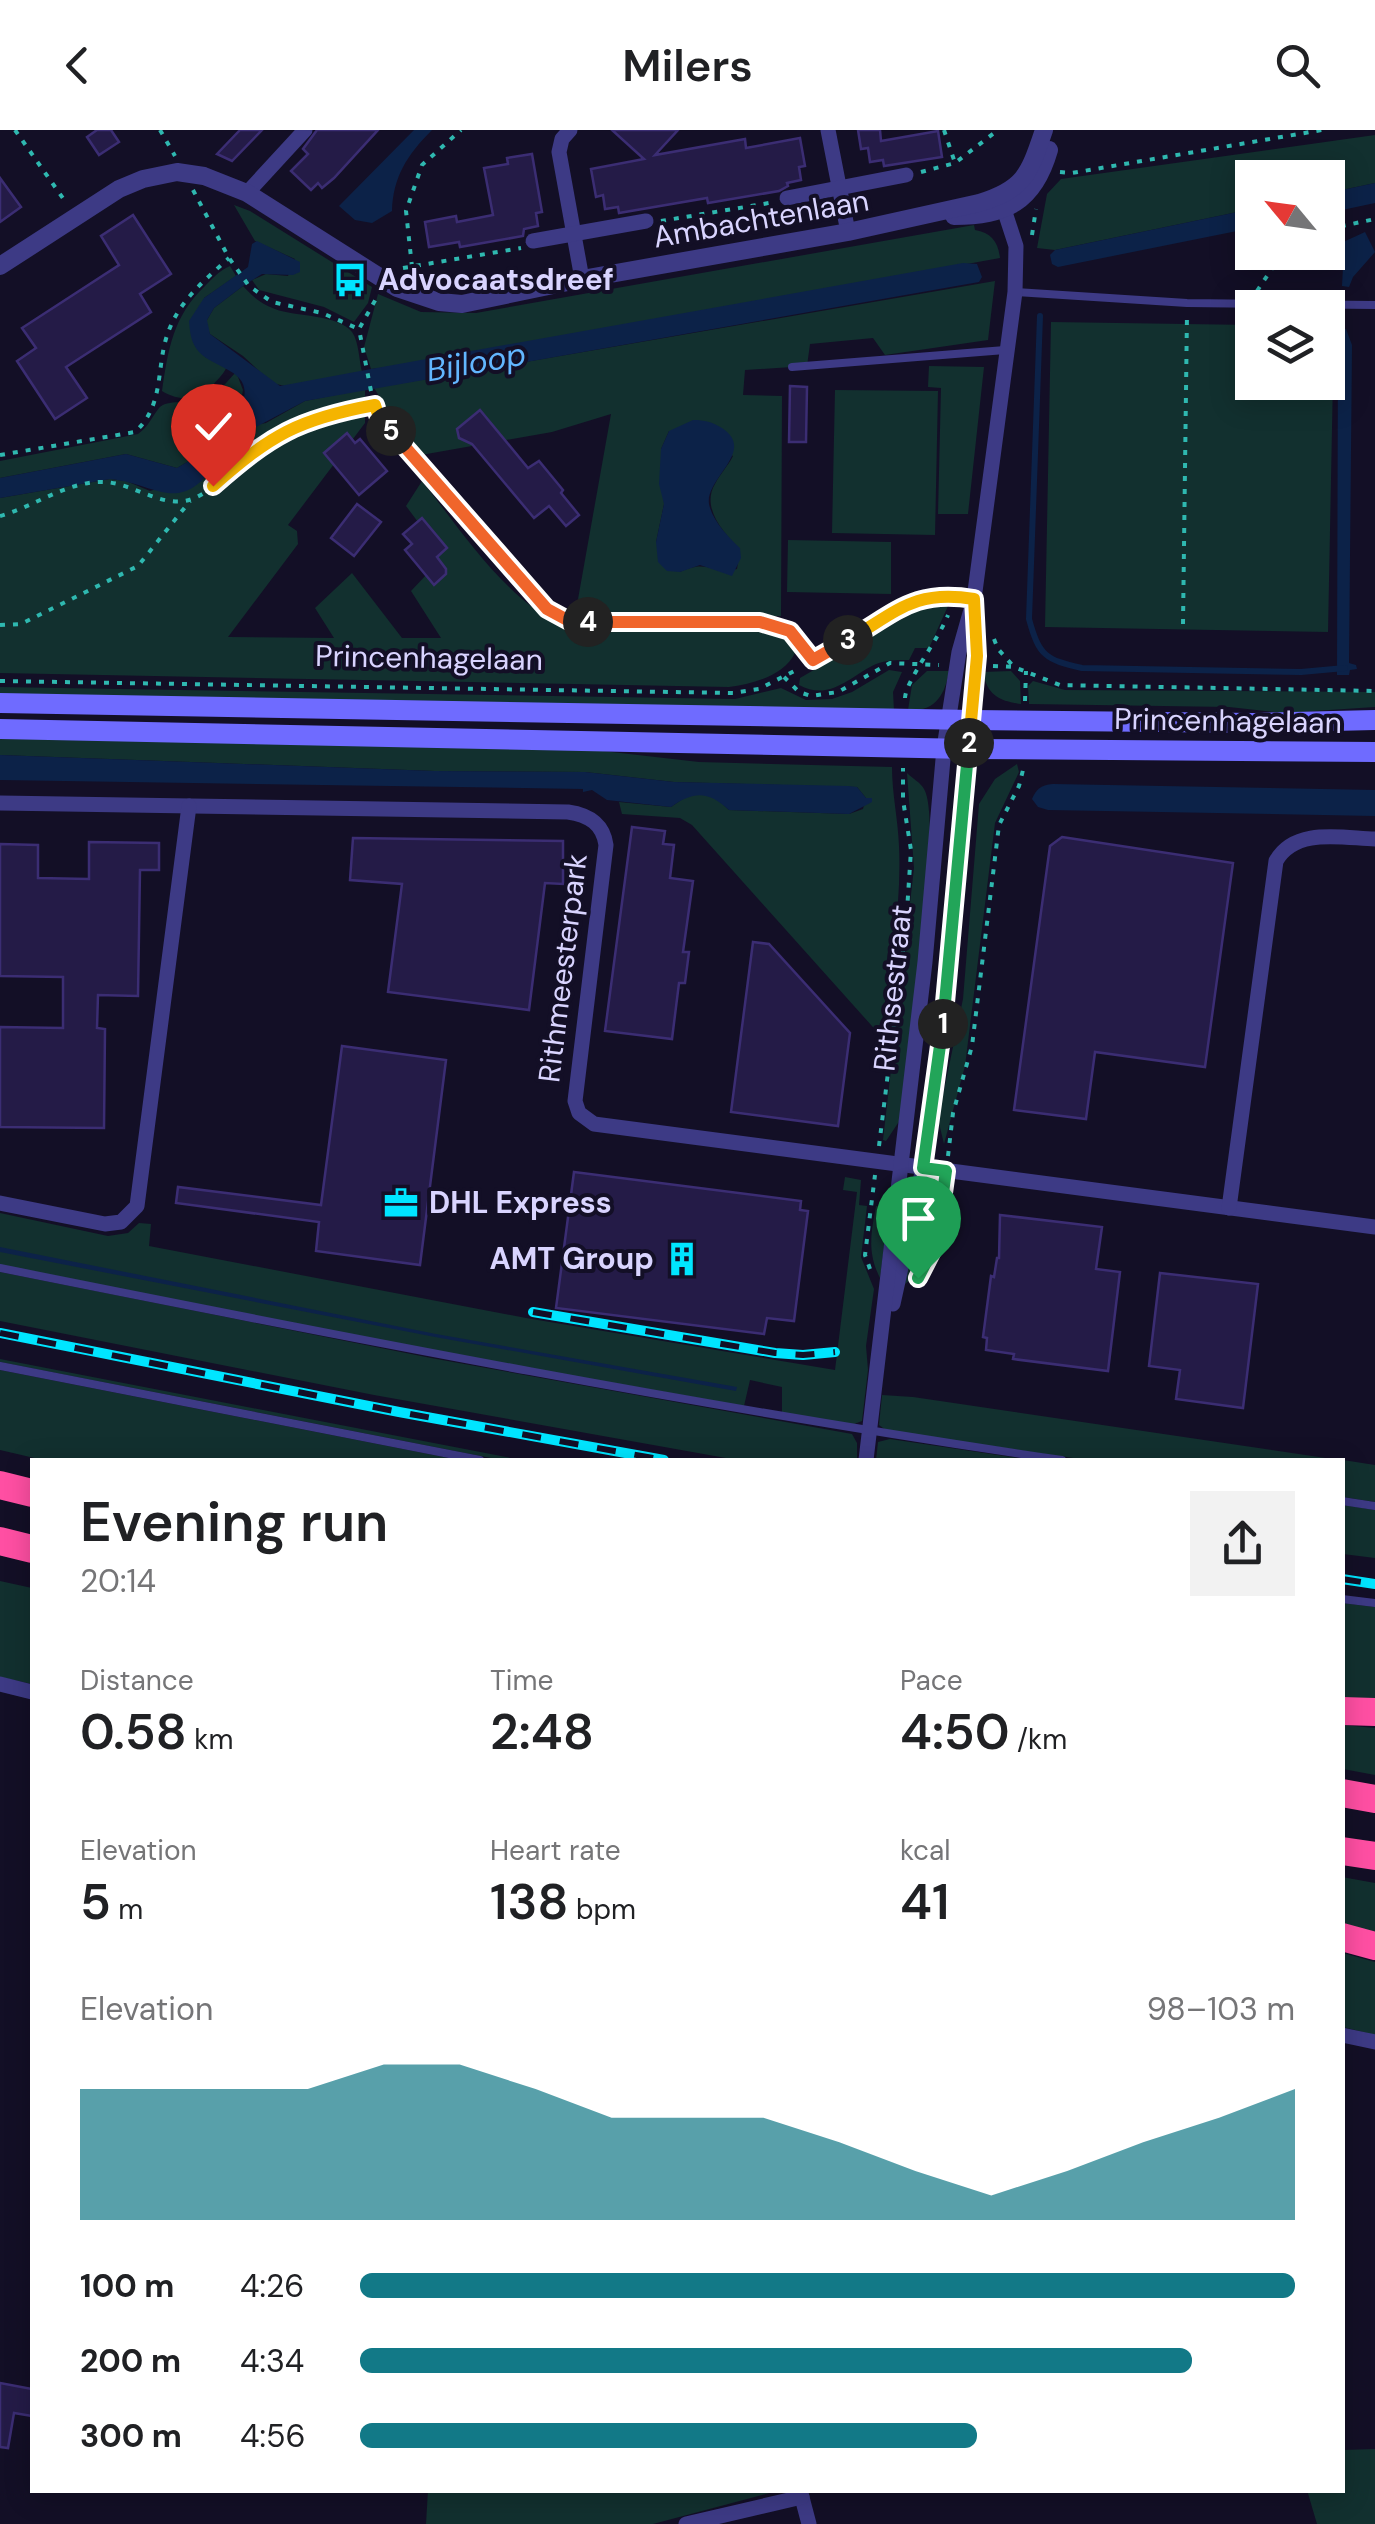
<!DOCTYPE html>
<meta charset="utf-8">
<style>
:root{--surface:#fff;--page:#f2f2f2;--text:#202124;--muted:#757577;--accent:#127987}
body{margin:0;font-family:"DM Sans",sans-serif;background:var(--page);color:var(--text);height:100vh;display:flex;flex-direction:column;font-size:38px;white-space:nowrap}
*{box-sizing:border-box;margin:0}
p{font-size:32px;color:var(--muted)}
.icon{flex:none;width:55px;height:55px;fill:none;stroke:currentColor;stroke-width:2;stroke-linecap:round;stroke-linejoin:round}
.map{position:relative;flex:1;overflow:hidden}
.panel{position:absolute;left:30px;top:1328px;width:1315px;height:1035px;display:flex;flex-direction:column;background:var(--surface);border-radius:0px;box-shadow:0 5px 25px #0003}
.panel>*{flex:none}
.needle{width:65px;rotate:299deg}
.buttons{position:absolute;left:1235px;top:30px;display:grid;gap:20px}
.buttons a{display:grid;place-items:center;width:110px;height:110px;border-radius:0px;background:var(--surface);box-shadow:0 5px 25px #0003;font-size:50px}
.pin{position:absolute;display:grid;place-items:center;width:85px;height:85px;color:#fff;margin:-102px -42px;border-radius:50% 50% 50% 0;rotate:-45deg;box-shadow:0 0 10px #0007}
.pin .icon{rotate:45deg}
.km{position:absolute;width:50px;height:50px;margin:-25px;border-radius:50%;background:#222;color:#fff;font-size:28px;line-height:50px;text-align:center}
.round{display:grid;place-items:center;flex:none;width:105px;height:105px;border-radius:0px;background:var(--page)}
.headline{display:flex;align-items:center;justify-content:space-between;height:170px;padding:0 50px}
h1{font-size:55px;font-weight:600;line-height:75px}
.stats{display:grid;grid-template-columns:repeat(3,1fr);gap:15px;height:170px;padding:10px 50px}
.stats div{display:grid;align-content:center}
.stats b{font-size:50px;font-weight:600}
.stats small{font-size:28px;font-weight:400}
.stats p{font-size:28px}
.chart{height:280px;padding:20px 50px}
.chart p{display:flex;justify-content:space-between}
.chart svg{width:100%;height:180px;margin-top:10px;fill:var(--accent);opacity:.7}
ul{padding:0 50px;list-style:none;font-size:32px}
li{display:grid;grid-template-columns:160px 120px 1fr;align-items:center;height:75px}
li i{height:25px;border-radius:12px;background:var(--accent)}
header{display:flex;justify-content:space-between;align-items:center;height:130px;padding:0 50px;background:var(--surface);font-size:45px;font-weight:600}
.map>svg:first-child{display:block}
</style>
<header><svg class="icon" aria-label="back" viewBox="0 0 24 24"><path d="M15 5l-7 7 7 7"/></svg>Milers<svg class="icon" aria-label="search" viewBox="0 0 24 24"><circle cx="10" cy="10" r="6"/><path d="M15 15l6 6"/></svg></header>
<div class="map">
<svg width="1375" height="2394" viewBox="0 0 1375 2394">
<rect width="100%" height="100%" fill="#130f26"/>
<g fill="#12302f" fill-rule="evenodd">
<polygon points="1375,5 1375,53 1328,63 1328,48 1252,48 1252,79 1055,120 1037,118 1047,64 1061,49"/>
<polygon points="234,75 250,81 372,157 368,173 354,192 324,177 259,160 252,150 266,144 288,146 295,129 255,111"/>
<path d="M974 95 975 100C991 103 998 111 1000 128L426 232 371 239 364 217 378 164 421 182 476 183Z"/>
<path d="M230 136 236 146 204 168 205 227 227 236C224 245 214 252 209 260L212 262C198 272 176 270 162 261 168 220 173 186 205 156 213 148 220 140 230 136Z"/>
<path d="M995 151 988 210 885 225 873 208 810 214 807 236 745 240 743 265 782 266 781 486H575L611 284 552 302 421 325 401 301 374 258ZM669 301 733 326C728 336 720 344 715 354 701 377 723 403 740 419L737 439C710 444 707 429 680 442L656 412 664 374 661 319Z"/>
<path d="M243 156C253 167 261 174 275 179 295 187 338 184 352 202 359 212 359 230 362 242L289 257 272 253 243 226 210 204 207 197V190L214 178Z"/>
<polygon points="1051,192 1252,195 1252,252 1328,252 1328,197 1334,197 1328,502 1045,497"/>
<polygon points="929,236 984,237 968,384 938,384 941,258 928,257"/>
<path d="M236 242 243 260 239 281 218 294 194 328 177 338 126 324 0 348V331L138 304C149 296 151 288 159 278 167 268 195 274 207 274Z"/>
<path d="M365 259V293L288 395 297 401 298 414 228 507 334 508 315 478 352 443 402 508H441L411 461 428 443 427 404 406 376 422 351C461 400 508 474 568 498L768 499C782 504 791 507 795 523 784 546 752 554 729 557L0 543V368L110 349 126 351 150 361C192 347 223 343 240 298L266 293 305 271Z"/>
<polygon points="835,260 938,261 935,405 832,403"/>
<polygon points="788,410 891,412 891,464 787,462"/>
<path d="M930 476H948L929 518H915L909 530C897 530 886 530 876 534 850 546 830 572 799 555L800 548 917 480Z"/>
<polygon points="889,540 902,542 893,562 894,581 0,566 0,557 735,569 781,558 806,570 832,569 852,562"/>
<path d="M927 541H949C945 565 935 582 908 580L912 555Z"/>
<path d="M1011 541 1020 551 1021 574C999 571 987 565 983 542Z"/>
<polygon points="1033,551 1065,560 1375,562 1375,577 1284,583 1229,577 1029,574 1028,556"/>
<path d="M0 606 594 620 699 632 892 637C892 664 898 689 899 716 902 779 889 843 880 905L692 695 680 688 622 684 619 672 671 677 690 664 713 665 729 680 849 684 863 679 866 668 857 657 674 652 585 642 434 641 0 625Z"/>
<polygon points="1017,634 1019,642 995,693 965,936 944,1014 938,989 963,869 979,674 995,649"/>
<path d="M907 643C912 648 921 653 924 659 944 692 906 938 900 990L886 1011 883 1010 914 738Z"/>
<polygon points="845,1047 861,1050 859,1075 867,1076 861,1127 874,1159 866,1216 868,1240 862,1291 849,1296 782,1283 782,1257 750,1250 744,1276 432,1221 0,1135 0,1083 108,1106 128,1103 139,1093 151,1094 149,1116 526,1188 835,1240 857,1062 843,1060"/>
<path d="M876 1076 889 1077 880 1148C867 1122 871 1103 876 1076Z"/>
<path d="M919 1082 938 1084C933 1111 928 1138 905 1154Z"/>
<polygon points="0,1142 431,1228 852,1304 857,1313 857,1330 737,1330 374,1265 0,1191"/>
<polygon points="0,1229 521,1330 501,1330 0,1232"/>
<polygon points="0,1240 459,1330 43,1330 0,1320"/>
<polygon points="882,1265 913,1267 1339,1330 1087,1330 887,1301 879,1295"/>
<polygon points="890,1309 1032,1330 876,1330 878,1312"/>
<polygon points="1343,1330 1375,1335 1375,1372 1343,1367"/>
<polygon points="1343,1375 1375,1380 1375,1428 1343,1424"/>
<polygon points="0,1451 32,1458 32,1554 0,1547"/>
<polygon points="1342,1473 1375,1477 1375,1573 1343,1571"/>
<polygon points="1343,1595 1375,1598 1375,1645 1343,1639"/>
<polygon points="1342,1747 1375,1753 1375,1810 1343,1801"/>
<polygon points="1343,1823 1375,1832 1375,1905 1343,1897"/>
<polygon points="1375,2319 1375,2394 1317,2394 1307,2360 1342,2360 1343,2320"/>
<polygon points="428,2360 777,2360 777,2361 653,2394 426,2394"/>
</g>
<g fill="#0c2248">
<path d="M414 0H432C407 25 393 47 392 81L372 93 355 90 339 76Z"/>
<polygon points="1375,53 1375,73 1328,83 1328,63"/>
<polygon points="1252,79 1252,98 1058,137 1052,134 1050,125 1055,120"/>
<polygon points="1365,102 1375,122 1353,147 1349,157 1342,156 1343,137 1311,140 1291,127 1328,122 1328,119"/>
<path d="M257 111 300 132V142L293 145 262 144 243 156 214 178 207 190 210 204 280 256 371 239 963 133 977 134 982 147 979 152 305 271 250 300 239 299C238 311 225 321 218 332 178 387 159 354 110 349L0 368V348L126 324 177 338 194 328 218 294 239 281C260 240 217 241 199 222 191 213 190 203 189 191L204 168 248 137 252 114Z"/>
<polygon points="1346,199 1352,215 1349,533 1356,535 1357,539 1350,540 1349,545 1337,545 1338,214 1341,200"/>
<path d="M693 290C705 290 712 292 722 298 757 321 705 348 709 374 712 390 728 407 740 418L741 428 732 446 700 435 680 442 667 441 658 432 656 412 664 374 659 354 661 319 669 301Z"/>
<path d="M0 625 434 641 585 642 674 652 848 656 857 657 866 668H872V672L849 684 729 680C708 661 694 661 671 677L607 670 592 660 583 662V659L0 650Z"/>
<path d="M1053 654 1375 660V686L1048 680 1038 677 1032 669C1036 660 1040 655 1053 654Z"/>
<polygon points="0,1117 436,1204 737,1257 736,1261 435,1207 0,1122"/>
</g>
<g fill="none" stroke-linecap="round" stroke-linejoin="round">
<path stroke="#0c2248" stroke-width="6" d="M1040 186 1029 489C1039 526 1046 530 1082 538L1301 542 1345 538"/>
</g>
<g fill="#241b47" stroke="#3b2d73" stroke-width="2.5">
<polygon points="97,0 111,0 119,12 99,25 87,7"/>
<polygon points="240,0 262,0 232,31 217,24"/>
<polygon points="317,0 378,0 334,48 322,58 318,53 311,60 291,41 308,24 303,19"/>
<polygon points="612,0 678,0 655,25 745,9 746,18 800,8 805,36 799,37 801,50 787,53 788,56 779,61 708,73 707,68 619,83 618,77 605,79 603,65 596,67 591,39 644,29"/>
<polygon points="858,0 880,0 881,11 938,1 942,27 884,36 883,30 870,32 868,18 861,19"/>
<polygon points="532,24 542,82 536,83 538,96 524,99 523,106 460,117 459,112 429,117 425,92 456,86 457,92 493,85 484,38 508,34 507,28"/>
<polygon points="0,48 21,77 0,92"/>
<polygon points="133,85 171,144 140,164 151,182 66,237 87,268 55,289 17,231 36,218 22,198 119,135 101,106"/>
<polygon points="790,256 807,257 806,312 789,312"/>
<polygon points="480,280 528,338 539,331 563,360 561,363 579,385 566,396 549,376 534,388 472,314 459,308 457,299"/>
<polygon points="347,303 355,313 360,309 387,341 359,365 324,323"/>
<polygon points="357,374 381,392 354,426 331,408"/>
<polygon points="422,388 447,418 437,427 446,439 446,444 434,455 405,420 412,414 403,404"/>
<polygon points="632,697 665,701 663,714 674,715 670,748 693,751 683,822 689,822 685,853 679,853 672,909 605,901"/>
<polygon points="1062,707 1233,733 1205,937 1095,922 1086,989 1014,980 1050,716"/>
<polygon points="353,708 563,711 563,754 545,753 529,880 388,862 402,754 350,750"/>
<polygon points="89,712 159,713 159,740 140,740 138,866 98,865 97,898 105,899 104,998 0,997 0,897 63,898 63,847 0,846 0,714 38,715 38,748 89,749"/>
<polygon points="753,812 769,814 850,903 838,996 731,982"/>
<polygon points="342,916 446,930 420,1135 316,1121 319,1092 176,1073 178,1057 321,1075"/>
<polygon points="574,1042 801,1071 800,1080 808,1081 794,1191 767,1188 764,1204 556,1178"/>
<polygon points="1000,1085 1102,1097 1096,1139 1120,1142 1108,1241 1013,1229 1014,1224 986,1220 987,1208 983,1207 991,1146 994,1147 997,1128 999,1128"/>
<polygon points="1160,1143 1258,1154 1243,1278 1176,1269 1180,1240 1149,1236"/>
<polygon points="0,2253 32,2259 32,2286 14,2283 8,2318 0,2317"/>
</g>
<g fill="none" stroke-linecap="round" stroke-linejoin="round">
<g stroke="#2fb8b0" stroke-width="4" stroke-dasharray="5 8" stroke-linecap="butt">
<polyline points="15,0 67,74"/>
<polyline points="160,0 175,26"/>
<polyline points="944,0 955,33"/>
<polyline points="921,42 955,33 998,0"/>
<polyline points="1060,42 1072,43 1322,0"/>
<polyline points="193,60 229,128 249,156 272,172 322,183 359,199"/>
<polyline points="661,91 769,73"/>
<polyline points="1328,99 1375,89"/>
<polyline points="1032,105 1036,79"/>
<polyline points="412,137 406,81 422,35 461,0"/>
<polyline points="403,138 521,118"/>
<polyline points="1257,161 1283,122"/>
<polyline points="371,261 359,199 377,167"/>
<path d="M0 325 135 302C166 274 155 235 169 200 181 169 206 149 229 128"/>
<path d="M0 386C33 377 68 351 103 352 132 352 163 380 192 369 211 362 226 344 242 331 277 302 314 286 360 278"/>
<polyline points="1183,494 1187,183"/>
<polyline points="0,495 21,494 138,436 190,371"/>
<polyline points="994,509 998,519 1014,537"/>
<polyline points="993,536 1014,537 1060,555 1375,561"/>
<polyline points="784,547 799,562 811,566 838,562 890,533 939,535"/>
<polyline points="0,551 733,563 759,559 800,538"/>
<path d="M905 568C906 550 939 509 948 485"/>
<polyline points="1025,571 1026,541"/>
<polyline points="879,1016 906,796 911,720 903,670 903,638"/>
<polyline points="948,1026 953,983 972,916 999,695 1019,656 1024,636"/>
<polyline points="870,1139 865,1125 875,1045"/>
<path d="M916 1150C938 1122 941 1089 945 1055"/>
</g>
<g stroke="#3d3a85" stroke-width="8">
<polyline points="1015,162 1187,173 1375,175"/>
<polyline points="792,237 1005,220"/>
<path d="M0 1138C353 1209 706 1278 1062 1330"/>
<polyline points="0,1236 480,1330"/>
<polyline points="1342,1371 1375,1376"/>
<polyline points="1342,1469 1375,1473"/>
</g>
<g stroke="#3d3a85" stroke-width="15">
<polyline points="570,0 562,9 559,22 582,149"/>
<polyline points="828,0 848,102"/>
<polyline points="247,63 305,0"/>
<polyline points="787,68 906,45"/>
<polyline points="533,111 646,91"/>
<polyline points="375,275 381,291 400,310 547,479 571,492 761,492 790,501 813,530 920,468 954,466 974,469"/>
<path d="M0 673 568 682C589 685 603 694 606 715L575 971 579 983 594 994 1375 1097"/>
<polyline points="0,1073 105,1094 121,1092 137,1076 189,676"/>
<path d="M1229 1078 1276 731C1295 697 1342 708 1375 709"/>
<polyline points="893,1174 923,1038 935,961 977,526 975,483"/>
<polyline points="866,1330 925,832 944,618 959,522 974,469 1015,162 1016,116 1000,67"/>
<polyline points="0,1554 32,1562"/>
<polyline points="1342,1905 1375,1912"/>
<polyline points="800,2360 809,2394"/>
<polyline points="686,2394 802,2367"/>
</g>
<g stroke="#3d3a85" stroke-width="18">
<path d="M954 86C1006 86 1034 72 1049 20"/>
<path d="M0 136 119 59 143 49 177 42 204 46 247 63 397 158 439 172 462 174 582 149 848 102 979 73C1025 59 1029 44 1044 0"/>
</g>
<g stroke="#6f6bff" stroke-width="20">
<polyline points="0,573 972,590 1254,593 1375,590"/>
<polyline points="0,599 968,619 1375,622"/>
</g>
<g stroke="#ff4fa3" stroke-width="28">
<polyline points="0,1355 32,1363"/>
<polyline points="0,1411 32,1419"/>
<polyline points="1342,1581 1375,1582"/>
<polyline points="1342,1663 1375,1669"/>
<polyline points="1342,1721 1375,1726"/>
<polyline points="1342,1807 1375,1816"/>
</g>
<g stroke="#00e5ff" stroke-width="10">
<g id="rail">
<polyline points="533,1182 775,1223 803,1225 835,1222"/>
<polyline points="0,1203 399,1282 664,1330"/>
<polyline points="1342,1449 1375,1454"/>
</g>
</g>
<use href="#rail" stroke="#130f26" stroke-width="6" stroke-dasharray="19" stroke-linecap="butt"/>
</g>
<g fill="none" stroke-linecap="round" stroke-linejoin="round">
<g stroke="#fff" stroke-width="20">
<polyline id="split-1" points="918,1148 936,1113 946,1041 923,1038 943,894"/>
</g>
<g stroke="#fff" stroke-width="20">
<polyline id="split-2" points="943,894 969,613"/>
</g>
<g stroke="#fff" stroke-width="20">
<path id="split-3" d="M848 510C897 482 914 459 974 469L977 526 969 613"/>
</g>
<g stroke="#fff" stroke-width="20">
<polyline id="split-4" points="588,492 760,492 790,501 813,530 848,510"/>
</g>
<g stroke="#fff" stroke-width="20">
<polyline id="split-5" points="391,301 547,479 571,492 588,492"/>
</g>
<g stroke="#fff" stroke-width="20">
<path id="split-6" d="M213 356C271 305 298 289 375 275L380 291 391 301"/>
</g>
<use href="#split-1" stroke="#22a559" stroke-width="12"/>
<use href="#split-2" stroke="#22a559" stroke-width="12"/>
<use href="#split-3" stroke="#f5b400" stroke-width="12"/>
<use href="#split-4" stroke="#f0652b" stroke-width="12"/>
<use href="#split-5" stroke="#f0652b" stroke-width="12"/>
<use href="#split-6" stroke="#f5b400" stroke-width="12"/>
</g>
<defs>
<g id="bus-bare" transform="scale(2.7)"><path d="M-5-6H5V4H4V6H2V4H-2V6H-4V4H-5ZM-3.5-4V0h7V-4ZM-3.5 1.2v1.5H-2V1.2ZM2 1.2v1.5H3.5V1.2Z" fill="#00e5ff" stroke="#130f26" stroke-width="2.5" paint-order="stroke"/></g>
<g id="office-bare" transform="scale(2.7)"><path d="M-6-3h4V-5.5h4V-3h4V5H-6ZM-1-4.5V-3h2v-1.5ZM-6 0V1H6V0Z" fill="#00e5ff" stroke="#130f26" stroke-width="2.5" paint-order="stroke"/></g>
<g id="building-bare" transform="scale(2.7)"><path d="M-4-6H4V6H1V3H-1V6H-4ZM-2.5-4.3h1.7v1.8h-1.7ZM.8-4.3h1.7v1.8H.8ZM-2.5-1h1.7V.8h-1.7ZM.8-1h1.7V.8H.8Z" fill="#00e5ff" stroke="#130f26" stroke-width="2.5" paint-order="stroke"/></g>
</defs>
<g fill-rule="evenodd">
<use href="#bus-bare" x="350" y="150"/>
<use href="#office-bare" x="401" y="1073"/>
<use href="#building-bare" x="682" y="1129"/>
</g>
<g text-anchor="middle" stroke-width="8" stroke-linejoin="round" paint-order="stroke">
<g font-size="30" fill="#d9d4ff" stroke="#130f26">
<text transform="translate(761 89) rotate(-10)" y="10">Ambachtenlaan</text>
<text transform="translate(429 528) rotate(1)" y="10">Princenhagelaan</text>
<text transform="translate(1228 591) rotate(1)" y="10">Princenhagelaan</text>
<text transform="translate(563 838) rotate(-83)" y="10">Rithmeesterpark</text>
<text transform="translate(893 858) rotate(-84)" y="10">Rithsestraat</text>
</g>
<g font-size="30" font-weight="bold" fill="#d9d4ff" stroke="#130f26" text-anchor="start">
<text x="378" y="160">Advocaatsdreef</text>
<text x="429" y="1083">DHL Express</text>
<text x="654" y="1139" text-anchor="end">AMT Group</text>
</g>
<g font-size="32" font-style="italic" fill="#62b6ff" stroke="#130f26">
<text transform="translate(476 232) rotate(-10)" y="11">Bijloop</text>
</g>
</g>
</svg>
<div class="buttons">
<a><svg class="needle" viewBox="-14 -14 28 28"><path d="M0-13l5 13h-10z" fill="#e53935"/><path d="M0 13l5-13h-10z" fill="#757577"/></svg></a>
<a><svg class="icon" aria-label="layers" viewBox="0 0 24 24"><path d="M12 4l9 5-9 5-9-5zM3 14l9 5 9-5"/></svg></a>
</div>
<div class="pin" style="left:918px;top:1148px;background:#1e9e55"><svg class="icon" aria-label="arrive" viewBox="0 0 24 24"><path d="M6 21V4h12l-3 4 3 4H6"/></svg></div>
<div class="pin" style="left:213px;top:356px;background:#d93025"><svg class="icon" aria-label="check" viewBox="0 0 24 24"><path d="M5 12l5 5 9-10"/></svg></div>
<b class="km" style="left:943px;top:894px">1</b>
<b class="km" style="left:969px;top:613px">2</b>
<b class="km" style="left:848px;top:510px">3</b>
<b class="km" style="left:588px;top:492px">4</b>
<b class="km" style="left:391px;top:301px">5</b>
<section class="panel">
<div class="headline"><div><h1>Evening run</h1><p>20:14</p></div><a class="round"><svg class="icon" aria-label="share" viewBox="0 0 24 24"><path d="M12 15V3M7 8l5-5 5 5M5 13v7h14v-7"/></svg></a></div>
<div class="stats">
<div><p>Distance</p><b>0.58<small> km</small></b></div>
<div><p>Time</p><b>2:48</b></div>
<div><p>Pace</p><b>4:50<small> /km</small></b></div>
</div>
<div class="stats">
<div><p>Elevation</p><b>5<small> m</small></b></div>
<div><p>Heart rate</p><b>138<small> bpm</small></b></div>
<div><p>kcal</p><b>41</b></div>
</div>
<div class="chart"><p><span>Elevation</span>98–103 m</p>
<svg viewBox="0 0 160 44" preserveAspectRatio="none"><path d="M0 44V12L10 12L20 12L30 12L40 6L50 6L60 12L70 19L80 19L90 19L100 25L110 32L120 38L130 32L140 25L150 19L160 12V44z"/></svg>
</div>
<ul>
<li><b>100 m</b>4:26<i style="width:100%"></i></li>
<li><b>200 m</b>4:34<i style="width:89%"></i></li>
<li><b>300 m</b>4:56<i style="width:66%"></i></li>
</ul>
</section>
</div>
